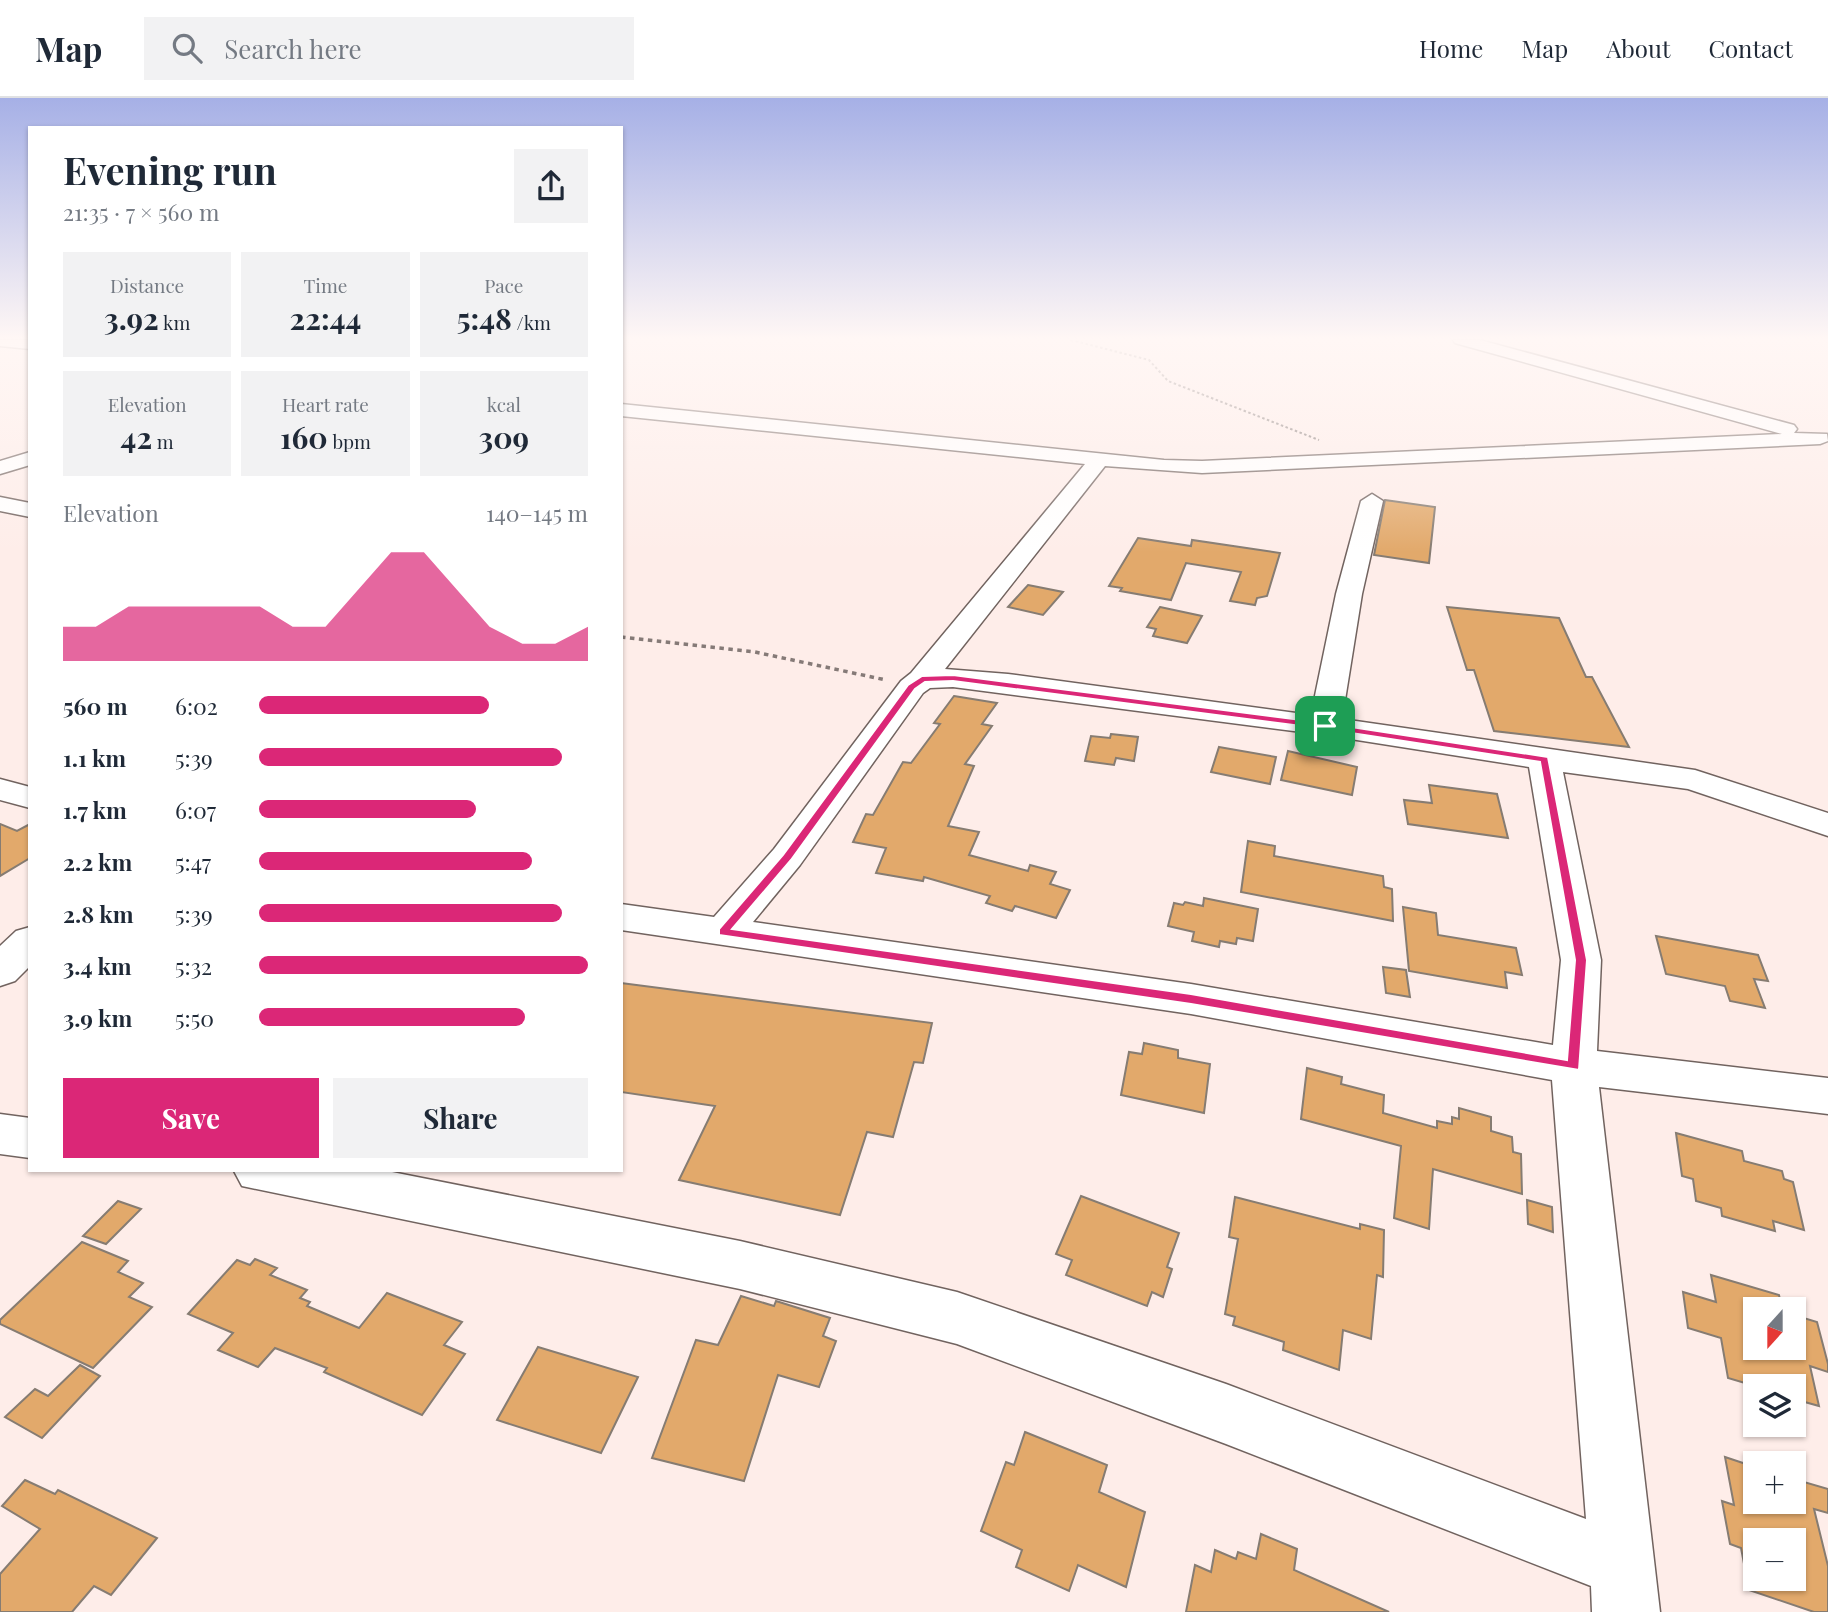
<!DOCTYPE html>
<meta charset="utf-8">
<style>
:root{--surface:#fff;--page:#f2f2f3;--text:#1f2937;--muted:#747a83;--line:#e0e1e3;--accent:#db2777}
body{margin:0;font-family:"Playfair Display",serif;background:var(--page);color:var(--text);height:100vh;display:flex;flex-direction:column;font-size:26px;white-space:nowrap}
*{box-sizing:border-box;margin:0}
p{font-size:23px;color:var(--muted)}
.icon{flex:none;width:38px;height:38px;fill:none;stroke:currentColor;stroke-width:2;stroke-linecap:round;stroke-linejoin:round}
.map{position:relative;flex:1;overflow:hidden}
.sheet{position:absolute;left:28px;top:28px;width:595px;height:1046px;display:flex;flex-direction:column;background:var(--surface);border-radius:0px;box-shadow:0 2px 5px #0004}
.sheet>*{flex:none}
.needle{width:46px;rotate:201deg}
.controls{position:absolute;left:1743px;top:1199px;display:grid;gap:14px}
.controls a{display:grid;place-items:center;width:63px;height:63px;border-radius:0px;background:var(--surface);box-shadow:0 2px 5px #0004;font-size:35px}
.pin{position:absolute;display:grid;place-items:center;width:60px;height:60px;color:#fff;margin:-30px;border-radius:14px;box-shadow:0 4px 10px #0006}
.round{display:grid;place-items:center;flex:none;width:74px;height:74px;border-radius:0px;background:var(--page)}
.head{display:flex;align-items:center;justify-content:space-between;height:119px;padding:0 35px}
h1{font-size:38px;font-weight:700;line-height:52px}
.metrics{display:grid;grid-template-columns:repeat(3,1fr);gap:10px;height:119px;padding:7px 35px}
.metrics div{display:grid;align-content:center;border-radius:0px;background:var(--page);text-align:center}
.metrics b{font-size:30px;font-weight:700}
.metrics small{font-size:19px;font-weight:400}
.metrics p{font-size:19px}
.chart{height:196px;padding:14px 35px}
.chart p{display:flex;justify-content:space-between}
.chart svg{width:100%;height:126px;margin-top:7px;fill:var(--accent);opacity:.7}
.primary-button{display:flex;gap:14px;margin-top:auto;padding:14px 35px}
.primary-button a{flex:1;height:80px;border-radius:0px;background:var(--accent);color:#fff;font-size:28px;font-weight:700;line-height:80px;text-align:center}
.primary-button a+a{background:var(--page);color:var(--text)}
ul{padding:0 35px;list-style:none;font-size:23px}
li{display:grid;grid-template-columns:112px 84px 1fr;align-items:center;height:52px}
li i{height:18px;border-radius:9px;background:var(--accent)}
header{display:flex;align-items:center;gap:42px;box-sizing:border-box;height:98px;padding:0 35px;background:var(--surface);border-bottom:2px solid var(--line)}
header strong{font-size:33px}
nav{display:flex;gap:38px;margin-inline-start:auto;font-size:24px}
.search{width:490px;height:63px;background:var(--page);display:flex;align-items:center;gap:18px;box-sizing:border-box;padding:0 24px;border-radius:0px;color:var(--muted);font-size:26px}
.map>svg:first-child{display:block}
</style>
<header>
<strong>Map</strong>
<div class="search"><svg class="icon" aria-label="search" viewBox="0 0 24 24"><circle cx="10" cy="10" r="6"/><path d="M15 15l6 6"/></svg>Search here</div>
<nav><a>Home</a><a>Map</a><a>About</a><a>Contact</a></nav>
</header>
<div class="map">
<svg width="1828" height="1514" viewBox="0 0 1828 1514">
<rect width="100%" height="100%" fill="#feede9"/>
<g fill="#e2a96b" stroke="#867c72" stroke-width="2" fill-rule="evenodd">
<polygon points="1385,402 1435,409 1429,465 1374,457"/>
<polygon points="1138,440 1191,448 1192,442 1280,455 1267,498 1257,500 1255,507 1230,503 1241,474 1186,465 1171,502 1120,493 1122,490 1109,488"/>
<polygon points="1028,487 1063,494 1043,517 1008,509"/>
<polygon points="1160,509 1202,518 1187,545 1153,538 1156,531 1147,529"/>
<polygon points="1447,509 1559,520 1586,579 1592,579 1629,649 1494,633 1474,572 1467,572"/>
<polygon points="954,598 997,605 982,626 992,628 965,666 974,668 948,728 979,734 969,757 1028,773 1030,767 1056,774 1050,786 1070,792 1056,820 1015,808 1012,813 986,805 990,798 924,779 923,783 876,775 886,750 853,744 866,716 873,717 903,664 911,665 940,626 934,625"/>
<polygon points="1111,636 1138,639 1134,663 1116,660 1114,667 1085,663 1091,638 1110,640"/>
<polygon points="1219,649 1276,659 1270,686 1211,674"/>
<polygon points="1288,653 1357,669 1352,697 1281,682"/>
<polygon points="1429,687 1497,696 1508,740 1408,726 1404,702 1432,705"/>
<polygon points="0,726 17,733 30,726 30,760 0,778"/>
<polygon points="1248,743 1275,748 1274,758 1383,778 1384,789 1392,791 1393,823 1241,794"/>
<polygon points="1204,800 1258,811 1253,843 1237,840 1236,846 1220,843 1219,849 1192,843 1194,834 1168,828 1174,805 1183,807 1185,804 1203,808"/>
<polygon points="1403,809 1436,815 1438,837 1516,850 1522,877 1505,874 1507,890 1409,873"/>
<polygon points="1656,838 1758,857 1768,883 1754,881 1765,910 1730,903 1725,888 1666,876"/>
<polygon points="1383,869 1406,872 1410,899 1386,895"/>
<polygon points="621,885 932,925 923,965 914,964 893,1039 867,1034 840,1117 679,1082 715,1008 621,994"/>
<polygon points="1144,945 1178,952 1178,960 1210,966 1204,1015 1121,997 1129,954 1142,956"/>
<polygon points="1307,970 1342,979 1341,986 1384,997 1383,1015 1437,1030 1437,1023 1452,1026 1452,1019 1459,1021 1459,1010 1491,1019 1491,1033 1512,1039 1513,1054 1521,1056 1522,1096 1433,1071 1429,1131 1394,1120 1401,1048 1301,1021"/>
<polygon points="1676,1035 1742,1053 1744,1063 1782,1073 1784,1081 1793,1084 1804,1132 1773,1123 1775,1133 1722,1118 1721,1110 1696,1103 1693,1081 1682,1078"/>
<polygon points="1081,1098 1179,1135 1167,1169 1172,1171 1163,1199 1152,1194 1147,1208 1066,1177 1072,1162 1056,1156"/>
<polygon points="1235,1099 1360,1131 1360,1126 1384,1132 1383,1179 1377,1177 1371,1241 1343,1232 1339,1272 1283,1252 1284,1244 1233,1227 1235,1219 1225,1216 1238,1141 1229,1139"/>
<polygon points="1527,1102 1552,1109 1553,1134 1528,1126"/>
<polygon points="118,1103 141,1111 106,1146 83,1138"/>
<polygon points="82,1144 128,1163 118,1174 143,1185 129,1199 152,1209 93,1270 0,1226 0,1222"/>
<polygon points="255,1161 277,1170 270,1177 307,1192 300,1200 310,1204 307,1208 359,1230 387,1195 462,1224 444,1247 465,1256 422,1317 324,1274 327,1270 275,1250 258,1269 218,1252 233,1235 188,1216 237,1162 250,1167"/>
<polygon points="1711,1177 1779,1197 1782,1211 1755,1211 1755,1250 1794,1250 1794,1217 1817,1224 1828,1266 1828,1274 1810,1268 1819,1308 1794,1301 1794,1288 1755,1288 1728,1280 1721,1240 1688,1230 1683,1194 1716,1204"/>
<polygon points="741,1198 774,1208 776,1203 830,1220 823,1238 836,1243 819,1289 778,1277 744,1383 652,1360 696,1242 718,1247"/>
<polygon points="538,1249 638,1279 601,1355 497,1322"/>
<polygon points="80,1267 100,1278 42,1340 5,1319 35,1291 48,1298"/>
<polygon points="1025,1334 1107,1367 1099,1394 1145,1414 1126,1489 1078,1467 1069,1493 1016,1469 1022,1452 981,1433 1006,1364 1014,1367"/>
<path d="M1725 1359 1755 1369V1404H1794V1381L1828 1391V1415L1814 1411 1828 1468V1514H1814L1749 1492 1741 1450 1730 1446 1722 1403 1734 1407ZM1755 1442H1794V1480H1755Z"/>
<polygon points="25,1382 55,1396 58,1392 157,1440 111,1497 94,1488 72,1514 0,1514 0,1476 40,1431 2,1408"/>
<polygon points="1261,1436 1297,1451 1294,1472 1389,1514 1186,1514 1195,1467 1211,1474 1215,1452 1236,1461 1238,1454 1256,1461"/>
</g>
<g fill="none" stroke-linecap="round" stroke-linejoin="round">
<g stroke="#71635f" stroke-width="3">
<g id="minor">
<polygon points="0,242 30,242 30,251 0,248"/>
<path d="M1453 242H1480L1794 327 1797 331 1794 335 1827 336 1828 343 1820 346 1202 375 1105 368 945 571 1008 576 1311 617 1336 496 1361 403 1372 396 1383 403 1362 496 1342 621 1695 672 1828 715V738L1688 691 1563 674 1601 862 1597 953 1828 980V1016L1599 989 1660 1514H1592L1591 1488 1226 1346 957 1246 740 1191 242 1088 234 1073H387L740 1143 957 1194 1226 1286 1586 1421 1552 982 1191 916 621 832V806L714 819 774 751 901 583 911 575 1085 366 621 318V306L1164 362 1202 363 1782 336 1455 245ZM953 589 1325 637 1529 669 1561 862 1553 947 1191 886 753 824 800 767 923 595 930 590Z"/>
<polygon points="30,354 30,367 0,376 0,363"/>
<polygon points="0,399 30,405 30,419 0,413"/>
<polygon points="0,681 30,689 30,710 0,702"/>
<polygon points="30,829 30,868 15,883 0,888 0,848 16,833"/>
<polygon points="0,1016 30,1020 30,1060 0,1056"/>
</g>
</g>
<polyline stroke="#857a77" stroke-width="2" stroke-dasharray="2.5 2.5" stroke-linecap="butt" points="1071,242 1149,262 1168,283 1319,342"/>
<polyline stroke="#857a77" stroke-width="3.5" stroke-dasharray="4.5 4.5" stroke-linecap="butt" points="621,539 755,554 886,582"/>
<use href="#minor" fill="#fff" fill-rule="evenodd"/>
</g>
<linearGradient id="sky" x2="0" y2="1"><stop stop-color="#a6b0e6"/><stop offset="0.53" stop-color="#fff7f5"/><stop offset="1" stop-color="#fff7f5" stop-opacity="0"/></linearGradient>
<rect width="1828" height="454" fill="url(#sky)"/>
<path fill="#db2777" stroke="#fff" stroke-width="2" fill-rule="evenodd" d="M953 577 1325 625 1548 659 1587 862 1579 972 1191 906 719 837V831L783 757 908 587 922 578ZM953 583 1325 631 1540 664 1575 862 1567 962 1191 896 732 831 791 762 915 591 925 584Z"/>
</svg>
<div class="controls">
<a><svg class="needle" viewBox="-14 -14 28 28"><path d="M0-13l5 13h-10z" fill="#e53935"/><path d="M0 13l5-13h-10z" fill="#747a83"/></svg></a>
<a><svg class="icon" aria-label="layers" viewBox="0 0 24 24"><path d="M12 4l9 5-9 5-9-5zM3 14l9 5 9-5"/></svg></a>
<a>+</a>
<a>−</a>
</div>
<div class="pin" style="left:1325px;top:628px;background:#1e9e55"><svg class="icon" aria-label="arrive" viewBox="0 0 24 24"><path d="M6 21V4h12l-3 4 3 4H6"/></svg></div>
<section class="sheet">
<div class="head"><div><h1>Evening run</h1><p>21:35 · 7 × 560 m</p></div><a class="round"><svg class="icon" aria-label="share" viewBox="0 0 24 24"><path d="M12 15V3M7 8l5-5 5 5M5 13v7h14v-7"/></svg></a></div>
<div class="metrics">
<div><p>Distance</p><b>3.92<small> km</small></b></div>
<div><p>Time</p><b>22:44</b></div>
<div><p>Pace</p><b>5:48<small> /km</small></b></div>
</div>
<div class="metrics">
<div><p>Elevation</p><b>42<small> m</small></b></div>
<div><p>Heart rate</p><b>160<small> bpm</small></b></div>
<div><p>kcal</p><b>309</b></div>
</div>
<div class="chart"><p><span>Elevation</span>140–145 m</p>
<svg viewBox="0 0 160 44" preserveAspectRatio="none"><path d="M0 44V32L10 32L20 25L30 25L40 25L50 25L60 25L70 32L80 32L90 19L100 6L110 6L120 19L130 32L140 38L150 38L160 32V44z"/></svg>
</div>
<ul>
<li><b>560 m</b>6:02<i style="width:70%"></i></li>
<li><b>1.1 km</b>5:39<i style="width:92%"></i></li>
<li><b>1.7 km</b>6:07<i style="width:66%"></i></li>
<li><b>2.2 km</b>5:47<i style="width:83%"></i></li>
<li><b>2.8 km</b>5:39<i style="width:92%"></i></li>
<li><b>3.4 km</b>5:32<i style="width:100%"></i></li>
<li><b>3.9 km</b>5:50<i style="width:81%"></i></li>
</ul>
<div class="primary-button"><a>Save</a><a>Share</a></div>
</section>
</div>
